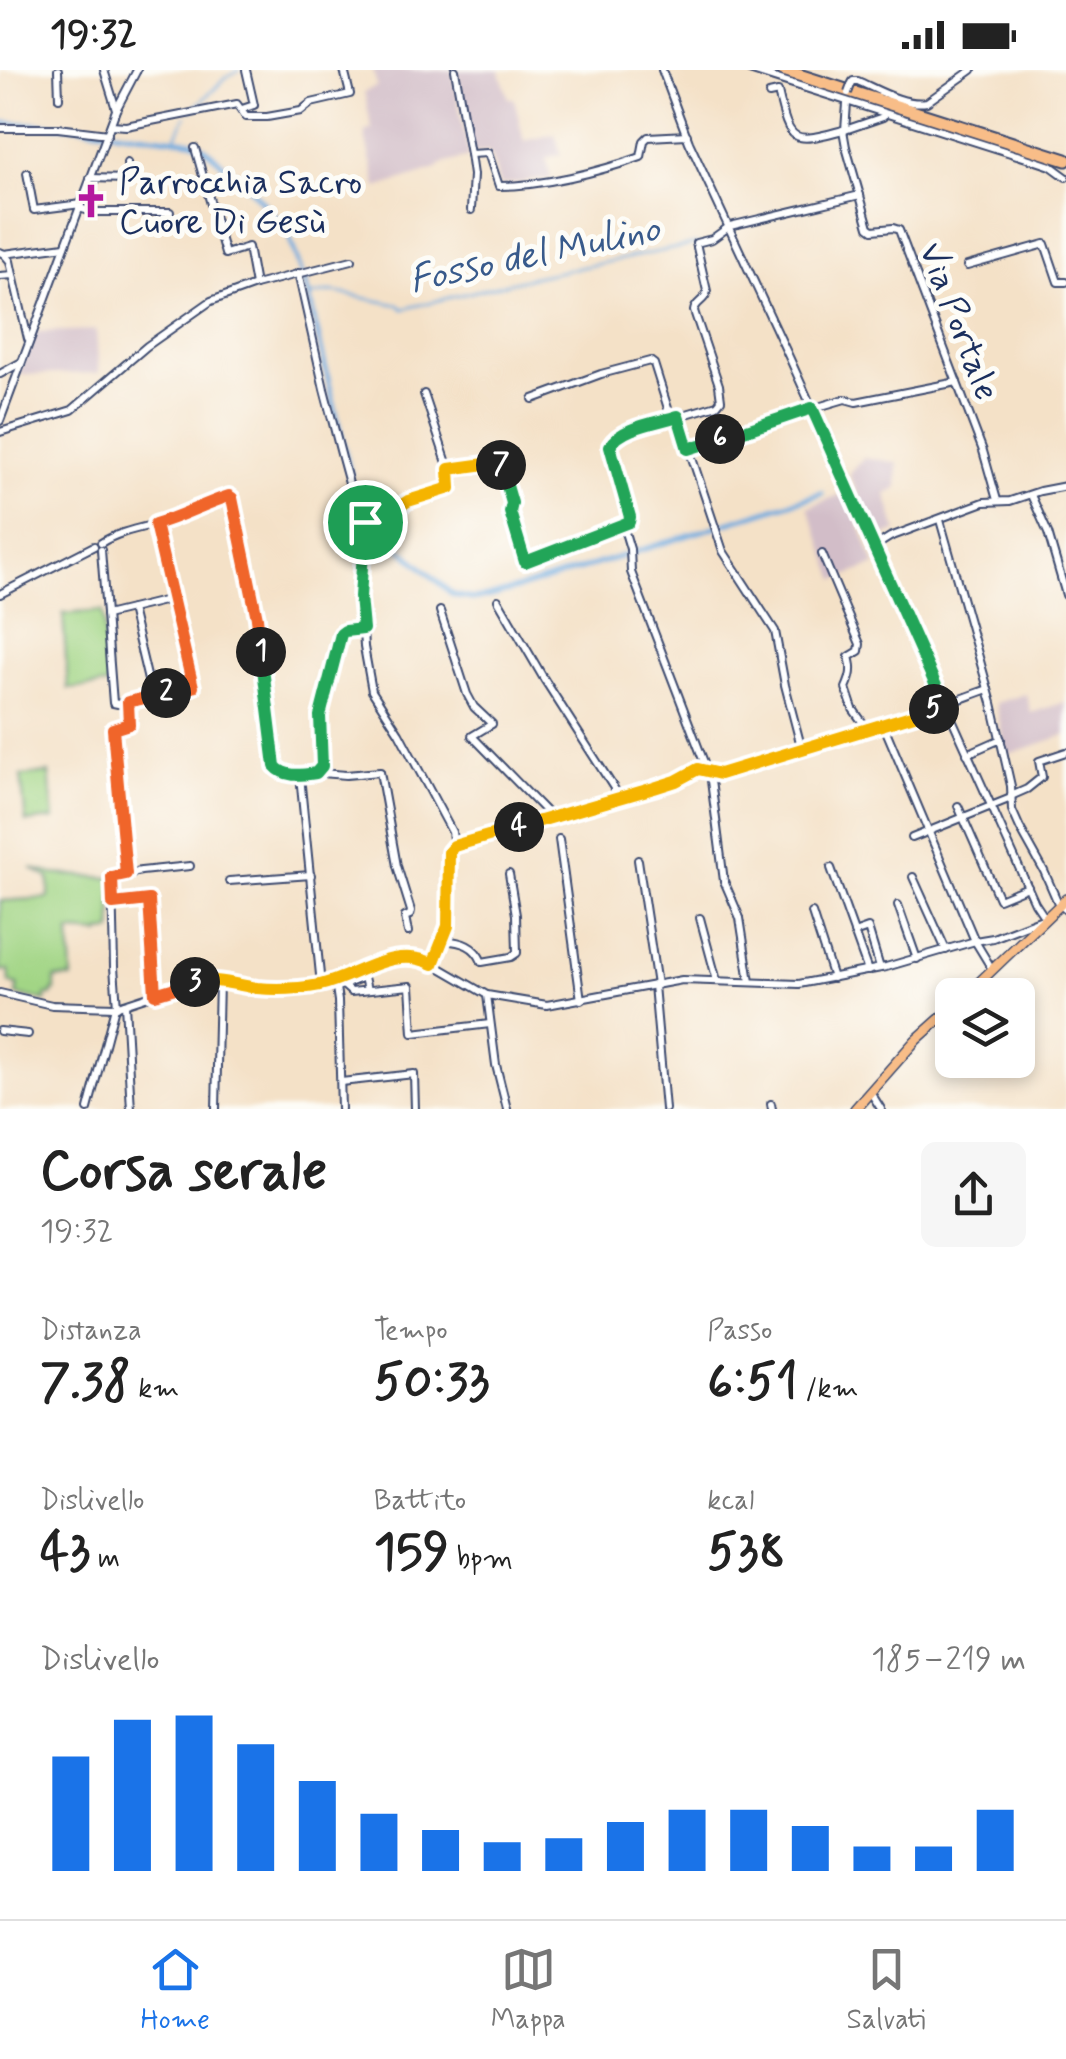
<!DOCTYPE html>
<html lang="it">
<meta charset="utf-8">
<style>
:root{--surface:#fff;--page:#f6f6f6;--text:#222;--muted:#767676;--line:#e0e0e0;--accent:#1a73e8}
body{margin:0;font-family:Mynerve,sans-serif;background:var(--page);color:var(--text);height:100vh;display:flex;flex-direction:column;font-size:38px;white-space:nowrap}
*{box-sizing:border-box;margin:0}
p{font-size:32px;color:var(--muted)}
.icon{flex:none;width:55px;height:55px;fill:none;stroke:currentColor;stroke-width:2;stroke-linecap:round;stroke-linejoin:round}
.map{position:relative;height:1039px;overflow:hidden}
.side{display:flex;flex-direction:column;background:var(--surface);flex:1}
.side>*{flex:none}
.fabs{position:absolute;left:935px;top:908px;display:grid;gap:20px}
.fabs a{display:grid;place-items:center;width:100px;height:100px;border-radius:15px;background:var(--surface);box-shadow:0 5px 15px #0003;font-size:50px}
.pin{position:absolute;display:grid;place-items:center;width:85px;height:85px;color:#fff;margin:-42px;border:5px solid #fff;border-radius:50%;box-shadow:0 2px 10px #0007}
.km{position:absolute;width:50px;height:50px;margin:-25px;border-radius:50%;background:#222;color:#fff;font-size:28px;line-height:50px;text-align:center}
.round{display:grid;place-items:center;flex:none;width:105px;height:105px;border-radius:15px;background:var(--page)}
.overview{display:flex;align-items:center;justify-content:space-between;height:170px;padding:0 40px}
h1{font-size:55px;font-weight:800;line-height:75px}
.figures{display:grid;grid-template-columns:repeat(3,1fr);gap:15px;height:170px;padding:10px 40px}
.figures div{display:grid;align-content:center}
.figures b{font-size:50px;font-weight:800}
.figures small{font-size:28px;font-weight:400}
.figures p{font-size:28px}
.chart{height:280px;padding:20px 40px}
.chart p{display:flex;justify-content:space-between}
.chart svg{width:100%;height:180px;margin-top:10px;stroke:var(--accent);stroke-width:6}
.status{display:flex;justify-content:space-between;align-items:center;height:70px;padding:0 50px;background:var(--surface);direction:ltr}
.status svg{height:28px;fill:currentColor}
.tabs{display:flex;justify-content:space-around;align-items:center;height:140px;border-top:2px solid var(--line);background:var(--surface);font-size:28px;color:var(--muted)}
.tabs a{display:grid;justify-items:center;gap:5px}
.tabs .current{color:var(--accent)}
.map>svg:first-child{display:block}
</style>
<div class="status"><b>19:32</b><svg viewBox="0 0 49 12"><path d="M0 12V9h3v3zM5 12V6h3v6zM10 12V3h3v9zM15 12V0h3v12zM26 1h20v11H26zM47 4h2v5h-2z"/></svg></div>
<div class="map">
<svg width="1066" height="1039" viewBox="0 0 1066 1039">
<rect width="100%" height="100%" fill="#fdfcf7"/>
<filter id="ink" filterUnits="userSpaceOnUse"><feTurbulence type="fractalNoise" baseFrequency=".01" numOctaves="2"/><feDisplacementMap in="SourceGraphic" scale="20" xChannelSelector="R" yChannelSelector="G"/><feConvolveMatrix kernelMatrix="1 2 1 2 8 2 1 2 1" color-interpolation-filters="sRGB"/></filter>
<filter id="wash" filterUnits="userSpaceOnUse"><feTurbulence type="fractalNoise" baseFrequency=".0048" numOctaves="4" result="noise"/><feDisplacementMap in="SourceGraphic" scale="40" xChannelSelector="R" yChannelSelector="G"/><feGaussianBlur stdDeviation="2.25" result="paint"/><feColorMatrix in="noise" values="0 0 0 0 0 0 0 0 0 0 0 0 0 0 0 0 0 1.4 0 .05"/><feComposite in="paint" operator="in"/></filter>
<g filter="url(#wash)">
<rect width="100%" height="100%" fill="#f4e1c7"/>
<g fill="#d2bdc8">
<polygon points="373,0 452,0 469,87 439,95 440,98 377,118 364,62 372,59 364,22 377,16"/>
<polygon points="457,0 499,0 509,28 514,28 524,71 555,64 561,84 546,88 551,108 501,115 489,81 472,83"/>
<polygon points="96,260 99,303 18,305 34,262"/>
<polygon points="864,387 898,393 897,419 886,424 897,461 877,468 849,404"/>
<polygon points="847,422 875,495 836,510 808,437"/>
<polygon points="1026,624 1031,643 1066,632 1066,665 1006,685 996,633"/>
</g>
<g fill="#a2d585" stroke="#5e8272" stroke-width="2.5">
<polygon points="102,541 109,615 68,619 63,544"/>
<polygon points="49,703 54,749 26,752 21,706"/>
<polygon points="31,798 53,804 112,808 113,861 100,862 100,864 70,862 72,908 55,908 55,921 52,921 52,925 46,925 46,931 17,925 18,915 10,913 9,900 0,901 0,831 47,828 49,827 49,808"/>
</g>
<g fill="none" stroke-linecap="round" stroke-linejoin="round">
<g stroke="#6daadf" stroke-width="2.5">
<polyline points="191,41 227,7 240,0"/>
<polyline points="175,68 186,46"/>
<polyline points="309,226 329,222 339,223 399,235 403,239 533,207 697,174"/>
</g>
<g stroke="#6daadf" stroke-width="5">
<polyline points="0,53 76,56 192,71 202,76 242,110 277,148 289,166 309,226 350,404"/>
<polyline points="354,420 365,442 402,480 453,525 472,529 488,527 543,511 822,423"/>
</g>
</g>
</g>
<g filter="url(#ink)">
<g fill="none" stroke-linecap="round" stroke-linejoin="round">
<g stroke="#3c4a6e" stroke-width="10">
<g id="minor">
<polyline points="58,0 59,28"/>
<polyline points="104,0 116,39"/>
<path d="M455 0 470 84 488 83 499 116C542 116 599 102 641 87L644 71 648 67 687 65"/>
<polyline points="749,0 1036,91 1051,96 1066,107"/>
<path d="M851 15 853 11H858C878 20 905 36 927 32L972 0"/>
<path d="M769 24 778 22C790 75 793 73 843 60"/>
<polyline points="847,34 845,60 843,60 846,77 869,157 873,160 893,158 899,160 983,381 997,430"/>
<polyline points="242,39 254,35 246,0"/>
<polyline points="111,55 126,56 237,34 246,47 267,47 301,41 311,33 350,24 344,0"/>
<polyline points="0,58 58,58 108,64"/>
<polyline points="845,60 883,47"/>
<polyline points="195,78 225,184 248,177 255,215"/>
<polyline points="470,84 473,105 471,140"/>
<polyline points="27,103 34,140 81,134"/>
<polyline points="90,108 128,109 127,93"/>
<polyline points="79,138 93,142 170,142"/>
<polyline points="0,182 4,184 65,176"/>
<polyline points="4,184 10,191 13,205"/>
<polyline points="967,196 1045,174 1058,212 1066,212"/>
<polyline points="298,203 324,319 342,388 354,432 365,451 361,527 364,577 372,621 399,663 452,762 454,776"/>
<polyline points="0,206 13,205 28,269"/>
<polyline points="0,304 20,293"/>
<polyline points="424,324 449,399 499,392 512,433 510,442 525,491 626,454"/>
<polyline points="533,329 601,304 650,291 654,294 671,348"/>
<polyline points="678,346 723,481 775,561 785,615 802,680"/>
<polyline points="0,351 116,40 137,0"/>
<polyline points="0,362 72,340 147,276 211,231 255,215 352,190"/>
<polyline points="688,379 767,352 845,329 856,332 957,312"/>
<polyline points="1031,425 1048,463 1066,525"/>
<polyline points="940,450 992,633 1011,716 1012,740 1020,758 1044,801 1058,833 1066,840"/>
<polyline points="366,451 373,444 397,438 408,431 451,418 449,399"/>
<path d="M101 473C121 460 148 457 170 450 191 443 209 431 231 426L257 549 275 696 282 703 300 706 321 915"/>
<polyline points="874,477 890,467 984,432 1010,431 1040,421 1066,416"/>
<polyline points="101,480 113,633 118,634 193,617 155,454"/>
<path d="M822 484 860 574 859 581 849 587C853 599 851 607 846 618L853 639 868 660"/>
<polyline points="0,524 94,476"/>
<polyline points="498,530 544,609 619,726"/>
<polyline points="131,539 152,627"/>
<polyline points="440,541 467,624 474,637 492,654 472,666 551,747"/>
<polyline points="106,545 172,529"/>
<polyline points="884,656 975,871 992,899"/>
<polyline points="967,684 1001,669"/>
<path d="M707 700 631 502 630 479 624 459 630 447 610 373 629 361 717 335 721 330 719 315 694 241C695 232 706 231 707 221L696 173 712 169 730 156 860 125"/>
<polyline points="319,701 321,703 346,705 380,702 397,796 411,841 410,845 405,847 408,862"/>
<polyline points="710,703 724,811 740,848 750,912"/>
<polyline points="300,706 316,703 322,696 320,646 341,565 345,561 363,559"/>
<polyline points="1011,726 1027,719 1042,707 1039,691 1066,682"/>
<polyline points="958,736 999,829 1028,817"/>
<polyline points="912,768 1011,728"/>
<polyline points="559,769 581,930"/>
<path d="M454 776 666 714C678 710 692 697 704 699 710 701 714 703 720 704 810 677 900 652 988 619"/>
<polyline points="638,790 657,915"/>
<polyline points="831,798 868,901"/>
<polyline points="126,804 113,661 115,657 129,654 128,632"/>
<polyline points="913,807 946,880"/>
<polyline points="229,811 311,805"/>
<polyline points="113,834 149,830 155,924"/>
<polyline points="898,835 917,889"/>
<polyline points="812,843 833,908"/>
<polyline points="700,848 717,911"/>
<polyline points="854,863 868,858 880,898"/>
<path d="M444 870C462 872 475 875 482 892L511 887 517 883 516 845 509 804"/>
<path d="M433 893C454 851 449 835 447 790L449 782 454 776"/>
<polyline points="335,911 338,931 341,1039"/>
<polyline points="335,913 343,915 351,922 410,916 413,963 490,954"/>
<polyline points="343,915 364,907 367,920"/>
<polyline points="654,915 665,1039"/>
<polyline points="0,923 52,935 115,937 185,914 204,911 255,918 298,918 328,913 379,892 411,888 430,892 487,925 547,935 682,910 799,914 886,897 975,871 993,868 1045,848 1035,833 790,289 689,72 662,0"/>
<polyline points="487,925 496,995 507,1039"/>
<polyline points="125,934 131,1039"/>
<polyline points="117,937 114,897 112,807 141,801 190,796"/>
<polyline points="0,961 28,964"/>
<polyline points="341,1012 414,1004 415,1039"/>
<polyline points="871,1023 881,1039"/>
<polyline points="771,1034 772,1039"/>
<polyline points="88,1039 115,937"/>
<polyline points="216,1039 219,911"/>
</g>
</g>
<g stroke="#3c4a6e" stroke-width="12">
<g id="major">
<polyline points="966,925 1066,829"/>
<polyline points="855,1039 916,970 952,938"/>
</g>
</g>
<g stroke="#3c4a6e" stroke-width="15">
<polyline id="highway" points="783,0 1066,90"/>
</g>
<use href="#minor" stroke="#fff" stroke-width="6"/>
<use href="#major" stroke="#f8bd88" stroke-width="9"/>
<use href="#highway" stroke="#f8bd88" stroke-width="11"/>
<g stroke="#3c4a6e" stroke-width="10" stroke-linecap="butt">
<polyline id="minor-bridge" points="848,23 851,15"/>
</g>
<use href="#minor-bridge" stroke="#fff" stroke-width="6"/>
</g>
</g>
<g fill="none" stroke-linecap="round" stroke-linejoin="round" filter="url(#ink)">
<g stroke="#fff" stroke-width="20">
<path id="split-1" d="M261 582 275 696C285 708 302 705 316 703L322 696 320 646 341 564 345 561 363 559 360 527 365 452"/>
</g>
<g stroke="#fff" stroke-width="20">
<path id="split-2" d="M166 623 193 617 155 454C181 447 203 434 229 426L232 428 257 548 261 582"/>
</g>
<g stroke="#fff" stroke-width="20">
<polyline id="split-3" points="166,623 128,632 129,654 113,659 126,804 112,807 113,834 149,830 155,924 195,912"/>
</g>
<g stroke="#fff" stroke-width="20">
<path id="split-4" d="M195 912C216 908 236 915 257 918 279 920 299 919 320 915 357 907 394 874 433 894L448 856 449 782 454 776 519 757"/>
</g>
<g stroke="#fff" stroke-width="20">
<polyline id="split-5" points="519,757 654,718 676,711 698,699 720,704 934,639"/>
</g>
<g stroke="#fff" stroke-width="20">
<polyline id="split-6" points="720,369 812,338 945,636 934,639"/>
</g>
<g stroke="#fff" stroke-width="20">
<path id="split-7" d="M501 395 512 433 510 442 525 492 629 452 630 447 610 376C621 357 656 353 678 346L688 379 720 369"/>
</g>
<g stroke="#fff" stroke-width="20">
<polyline id="split-8" points="365,452 373,444 397,438 408,431 450,418 449,399 500,392 501,395"/>
</g>
<use href="#split-1" stroke="#22a559" stroke-width="12"/>
<use href="#split-2" stroke="#f0652b" stroke-width="12"/>
<use href="#split-3" stroke="#f0652b" stroke-width="12"/>
<use href="#split-4" stroke="#f5b400" stroke-width="12"/>
<use href="#split-5" stroke="#f5b400" stroke-width="12"/>
<use href="#split-6" stroke="#22a559" stroke-width="12"/>
<use href="#split-7" stroke="#22a559" stroke-width="12"/>
<use href="#split-8" stroke="#f5b400" stroke-width="12"/>
</g>
<defs>
<g id="church-bare" transform="scale(2.7)"><path d="M-1.2-6h2.4v3.5h3.3v2.4h-3.3V6h-2.4V-.1h-3.3v-2.4h3.3Z" fill="#b5179e" stroke="#fdfcf7" stroke-width="2.5" paint-order="stroke"/></g>
</defs>
<g fill-rule="evenodd">
<use href="#church-bare" x="91" y="131"/>
</g>
<g text-anchor="middle" stroke-width="10" stroke-linejoin="round" paint-order="stroke">
<g font-size="35" fill="#1b2f5e" stroke="#fdfcf7" text-anchor="start">
<text x="119" y="123">Parrocchia Sacro<tspan x="119" dy="40">Cuore Di Gesù</tspan></text>
</g>
<g font-size="35" fill="#1b2f5e" stroke="#fdfcf7">
<text transform="translate(960 251) rotate(69)" y="12">Via Portale</text>
</g>
<g font-size="38" font-style="italic" fill="#385a8b" stroke="#fdfcf7">
<text transform="translate(534 183) rotate(-12)" y="13">Fosso del Mulino</text>
</g>
</g>
</svg>
<div class="fabs">
<a><svg class="icon" aria-label="layers" viewBox="0 0 24 24"><path d="M12 4l9 5-9 5-9-5zM3 14l9 5 9-5"/></svg></a>
</div>
<div class="pin" style="left:365px;top:452px;background:#1e9e55"><svg class="icon" aria-label="arrive" viewBox="0 0 24 24"><path d="M6 21V4h12l-3 4 3 4H6"/></svg></div>
<b class="km" style="left:261px;top:582px">1</b>
<b class="km" style="left:166px;top:623px">2</b>
<b class="km" style="left:195px;top:912px">3</b>
<b class="km" style="left:519px;top:757px">4</b>
<b class="km" style="left:934px;top:639px">5</b>
<b class="km" style="left:720px;top:369px">6</b>
<b class="km" style="left:501px;top:395px">7</b>
</div>
<section class="side">
<div class="overview"><div><h1>Corsa serale</h1><p>19:32</p></div><a class="round"><svg class="icon" aria-label="share" viewBox="0 0 24 24"><path d="M12 15V3M7 8l5-5 5 5M5 13v7h14v-7"/></svg></a></div>
<div class="figures">
<div><p>Distanza</p><b>7.38<small> km</small></b></div>
<div><p>Tempo</p><b>50:33</b></div>
<div><p>Passo</p><b>6:51<small> /km</small></b></div>
</div>
<div class="figures">
<div><p>Dislivello</p><b>43<small> m</small></b></div>
<div><p>Battito</p><b>159<small> bpm</small></b></div>
<div><p>kcal</p><b>538</b></div>
</div>
<div class="chart"><p><span>Dislivello</span>185–219 m</p>
<svg viewBox="0 0 160 44" preserveAspectRatio="none"><path d="M5 44V16M15 44V7M25 44V6M35 44V13M45 44V22M55 44V30M65 44V34M75 44V37M85 44V36M95 44V32M105 44V29M115 44V29M125 44V33M135 44V38M145 44V38M155 44V29"/></svg>
</div>
</section>
<nav class="tabs">
<a class="current"><svg class="icon" aria-label="home" viewBox="0 0 24 24"><path d="M3 11l9-7 9 7M6 9v11h12V9"/></svg>Home</a>
<a><svg class="icon" aria-label="map" viewBox="0 0 24 24"><path d="M3 6l6-2 6 2 6-2v14l-6 2-6-2-6 2zM9 4v14M15 6v14"/></svg>Mappa</a>
<a><svg class="icon" aria-label="saved" viewBox="0 0 24 24"><path d="M7 4h10v16l-5-4-5 4z"/></svg>Salvati</a>
</nav>
